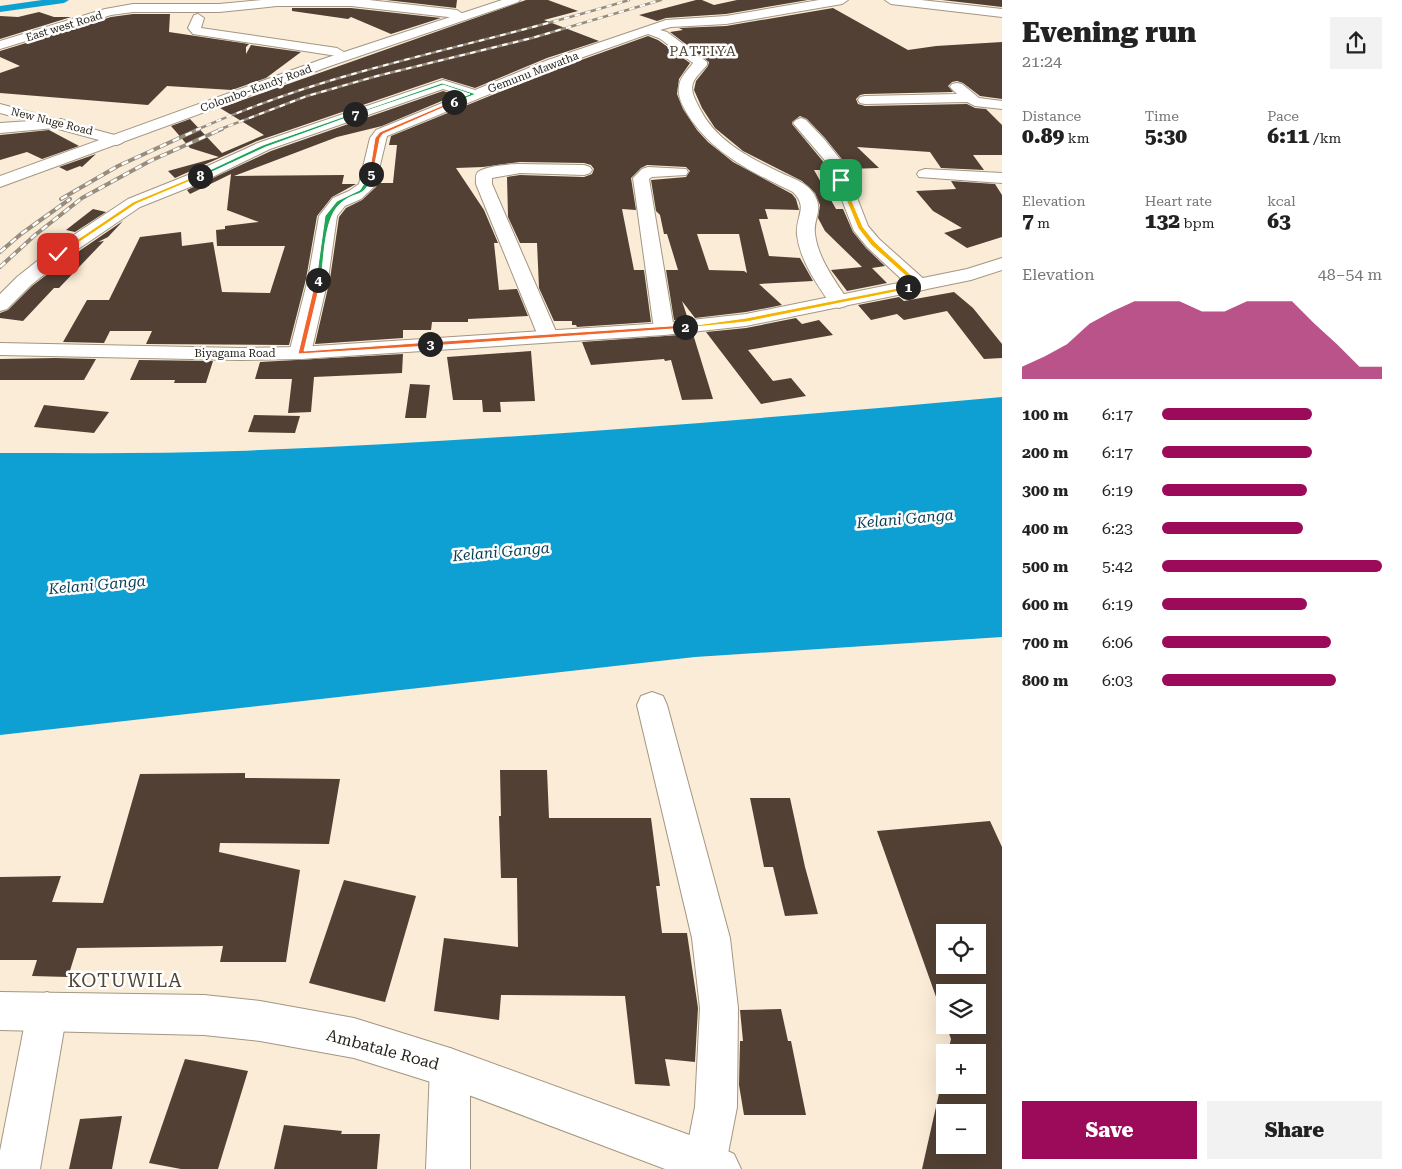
<!DOCTYPE html>
<meta charset="utf-8">
<style>
:root{--surface:#fff;--page:#f2f2f2;--text:#222;--muted:#767676;--accent:#9c0b5a}
body{margin:0;font-family:"Roboto Serif",serif;background:var(--page);color:var(--text);height:100vh;display:flex;flex-direction:column;font-size:19px;white-space:nowrap}
*{box-sizing:border-box;margin:0}
p{font-size:16px;color:var(--muted)}
.icon{flex:none;width:28px;height:28px;fill:none;stroke:currentColor;stroke-width:2;stroke-linecap:round;stroke-linejoin:round}
.map{position:relative;flex:1;overflow:hidden}
.details{display:flex;flex-direction:column;background:var(--surface);width:400px}
.details>*{flex:none}
.buttons{position:absolute;left:936px;top:924px;display:grid;gap:10px}
.buttons a{display:grid;place-items:center;width:50px;height:50px;border-radius:0px;background:var(--surface);box-shadow:0 5px 20px #0002;font-size:25px}
.pin{position:absolute;display:grid;place-items:center;width:42px;height:42px;color:#fff;margin:-21px;border-radius:10px;box-shadow:0 2px 8px #0006}
.km{position:absolute;width:25px;height:25px;margin:-12px;border-radius:50%;background:#222;color:#fff;font-size:14px;line-height:25px;text-align:center}
.round{display:grid;place-items:center;flex:none;width:52px;height:52px;border-radius:0px;background:var(--page)}
.overview{display:flex;align-items:center;justify-content:space-between;height:85px;padding:0 20px}
h1{font-size:28px;font-weight:800;line-height:38px}
.metrics{display:grid;grid-template-columns:repeat(3,1fr);gap:8px;height:85px;padding:5px 20px}
.metrics div{display:grid;align-content:center}
.metrics b{font-size:21px;font-weight:800}
.metrics small{font-size:14px;font-weight:400}
.metrics p{font-size:14px}
.chart{height:140px;padding:10px 20px}
.chart p{display:flex;justify-content:space-between}
.chart svg{width:100%;height:90px;margin-top:5px;fill:var(--accent);opacity:.7}
.action{display:flex;gap:10px;margin-top:auto;padding:10px 20px}
.action a{flex:1;height:58px;border-radius:0px;background:var(--accent);color:#fff;font-size:20px;font-weight:800;line-height:58px;text-align:center}
.action a+a{background:var(--page);color:var(--text)}
ul{padding:0 20px;list-style:none;font-size:16px}
li{display:grid;grid-template-columns:80px 60px 1fr;align-items:center;height:38px}
li i{height:12px;border-radius:6px;background:var(--accent)}
main{display:flex;flex:1;min-height:0}
.map>svg:first-child{display:block}
</style>
<main>
<div class="map">
<svg width="1002" height="1169" viewBox="0 0 1002 1169">
<rect width="100%" height="100%" fill="#faecd6"/>
<path fill="#0ea0d3" d="M1002 397V637L695 657 0 735V453C79 453 158 454 237 451 493 441 747 420 1002 397Z"/>
<g fill="none" stroke-linecap="round" stroke-linejoin="round">
<polygon fill="#0ea0d3" fill-rule="evenodd" points="42,0 69,0 64,3 0,12 0,6"/>
</g>
<g fill="#524034" fill-rule="evenodd">
<polygon points="386,0 457,0 456,8"/>
<polygon points="526,0 548,0 578,11 544,20 599,41 547,58 475,88 442,78 257,141 175,178 168,171 219,157 190,148 171,126 190,119 222,153 264,135 220,108"/>
<polygon points="696,0 702,0 714,5 737,0 808,0 726,14 666,18 657,21 639,15"/>
<polygon points="942,0 1002,0 1002,7"/>
<polygon points="292,8 351,8 441,18 391,34 351,17 348,19 292,11"/>
<polygon points="833,8 908,50 936,46 1002,42 1002,99 980,96 963,83 957,81 952,82 948,86 953,92 865,94 860,95 856,99 858,104 865,106 967,104 975,108 986,109 1002,125 1002,155 973,155 984,170 941,168 930,152 857,147 879,168 848,169 845,163 825,138 807,119 800,116 792,122 792,124 826,165 828,170 814,170 836,209 843,209 853,232 866,248 885,266 872,268 887,283 847,291 831,270 862,267 825,231 818,218 820,205 815,193 802,181 743,151 715,128 702,108 694,90 696,81 708,66 709,62 670,32 683,30 679,28 726,26"/>
<polygon points="39,12 54,17 71,17 0,39 0,16 18,17"/>
<polygon points="133,14 170,14 169,32 249,44 246,47 246,54 251,45 301,52 266,78 232,90 167,86 148,105 0,93 0,73 20,66 0,57 0,51 111,17"/>
<path d="M648 36 658 40 690 63 679 79 677 94 683 109 697 130 708 142 733 162 792 194 796 199 799 210 765 209 768 219H759L769 256 800 258 813 281 759 284 782 305 746 312 695 318 682 301 688 319 674 320 666 270H678L667 234H664L660 215 656 211 651 180 686 177 690 171 686 167 647 165 641 168 631 178 636 210 622 209 634 270H644L651 322 577 327 576 325H572V321H554L539 288 537 243H520L508 217 507 177 520 175 584 177 592 174 594 169 591 165 584 163 520 162 483 167 456 168 484 210 498 243H494L499 290 517 289 528 316 468 319V322H432L431 330H403V338L315 344 330 279 339 217 346 208 362 200 376 187 378 183H393L397 145H389L391 136 559 68ZM697 234H739L747 273 744 271 709 270Z"/>
<polygon points="443,91 456,95 382,126 337,137 234,176 344,175 342,184 356,184 332,197 317,216 306,279 289,345 146,344 152,331 110,331 104,343 63,342 87,300 109,300 140,237 181,232 182,246 213,242 222,292 270,293 285,246 217,246 216,230 225,229 225,226 259,222 227,210 231,174 190,194 187,190 271,151"/>
<polygon points="49,130 79,146 42,159 27,152 0,160 0,135"/>
<polygon points="96,154 82,167 80,166 67,171 59,167"/>
<polygon points="951,181 995,184 1002,195 1002,237 967,248 944,233 962,228 933,211 916,191 956,189"/>
<polygon points="93,209 106,212 75,232 66,230"/>
<polygon points="123,221 108,237 98,242 104,241 59,288 54,288 23,321 0,318 0,313 8,310 32,286 66,260"/>
<polygon points="954,292 973,308 1002,344 1002,358 984,359 947,311 904,320 897,314 871,320 858,305 899,297 904,301"/>
<polygon points="796,318 802,324 819,320 833,335 748,350 773,381 791,378 806,396 761,404 706,332 746,328"/>
<polygon points="693,334 713,399 682,400 671,360 665,361 664,359 591,365 582,342"/>
<polygon points="531,351 535,401 500,402 501,412 483,412 482,400 453,400 447,357"/>
<polygon points="403,354 402,373 314,377 311,412 288,413 292,379 255,379 260,362"/>
<polygon points="0,359 55,358 96,359 84,380 0,380"/>
<polygon points="139,360 213,361 206,383 174,383 175,380 130,380"/>
<polygon points="410,384 430,385 426,418 405,418"/>
<polygon points="44,405 109,412 94,433 34,427"/>
<polygon points="254,415 300,416 295,433 248,432"/>
<polygon points="500,770 547,770 549,818 651,818 660,886 656,886 662,933 687,933 698,1008 695,1062 665,1059 670,1086 635,1084 625,996 501,995 499,1020 434,1011 444,938 518,947 517,878 501,878 499,816 501,816"/>
<polygon points="245,773 245,778 340,779 329,844 220,843 219,852 300,870 286,962 220,962 223,946 77,948 68,977 32,976 37,960 0,960 0,877 61,876 52,902 103,903 140,774"/>
<polygon points="750,798 790,798 805,867 818,914 785,916 773,867 764,867"/>
<path d="M990 821 1002 847V1169H922L945 1067V1085H978V1052H948L951 1039 946 1025H978V992H945V1022L877 831ZM945 932H978V965H945ZM945 1112H978V1145H945Z"/>
<polygon points="344,880 416,896 385,1002 309,983"/>
<polygon points="781,1009 788,1041 791,1041 806,1115 744,1115 739,1085 740,1041 743,1041 740,1010"/>
<polygon points="185,1059 248,1071 218,1169 181,1169 149,1163"/>
<polygon points="122,1116 112,1169 69,1169 80,1119"/>
<polygon points="284,1125 342,1131 341,1134 380,1134 377,1169 274,1169"/>
</g>
<g fill="none" stroke-linecap="round" stroke-linejoin="round">
<g stroke="#a39682" stroke-width="2">
<g id="street">
<polygon points="262,0 369,0 457,10 463,14 457,18 351,6 277,6 219,12 133,12 111,15 0,49 0,41 105,9 133,4 219,4"/>
<path d="M819 0H848L842 4 726 24 671 27 660 30 667 32 707 62V65C702 71 696 76 693 83 690 92 696 101 700 109 715 139 746 156 775 170 788 177 806 181 814 194 824 210 813 218 815 234 818 259 836 282 849 302L846 306 839 308 832 306C818 286 800 261 797 235 795 216 809 208 793 192 752 172 713 154 688 115 683 107 677 96 679 86 680 77 688 70 693 63L659 38 648 34 558 66 387 136 375 186 361 199 345 206 337 216 328 279 311 353 308 358 300 359 292 358 289 353 308 279 319 216 333 198 349 191 359 184 370 138 376 130 462 95 443 89 270 149 200 183 140 207 65 258 31 285 7 309 0 311V294L17 277 51 250 128 199 188 175 258 143 443 80 475 90 548 60 666 20 726 16Z"/>
<polygon points="885,0 921,0 1002,9 1002,17 891,4"/>
<polygon points="198,14 204,18 201,28 337,48 344,52 337,56 193,34 188,28 194,15"/>
<polygon points="957,83 962,84 979,98 1002,101 1002,109 975,106 967,102 865,104 860,103 858,100 860,97 865,96 957,94 950,87 952,84"/>
<polygon points="801,118 806,120 824,139 844,164 868,226 879,239 926,281 929,285 926,289 919,291 912,289 867,247 854,231 828,164 793,123 796,120"/>
<polygon points="61,119 66,121 69,124 66,127 0,133 0,123"/>
<path d="M520 164 584 165 590 167 592 170 590 173 584 175 520 173 492 178V184L558 336 555 340 548 342 541 340 538 336 476 184C476 180 475 175 478 172 485 166 510 164 520 164Z"/>
<polygon points="648,167 686,169 688,172 686,175 652,177 649,179 674,329 671,333 664,335 657,333 654,329 633,178 642,169"/>
<polygon points="925,169 1002,173 1002,183 919,177 917,174 919,171"/>
<polygon points="652,692 663,696 667,705 730,938 738,1008 737,1107 725,1169 687,1169 684,1163 695,1107 700,1008 692,938 637,705 641,696"/>
<polygon points="47,992 61,998 67,1012 40,1169 0,1169 0,1151 27,1012 33,998"/>
<polygon points="450,1048 464,1054 470,1068 470,1169 426,1169 430,1068 436,1054"/>
</g>
</g>
<g stroke="#a39682" stroke-width="2">
<g id="primary">
<polygon points="0,104 122,137 125,140 122,143 117,145 0,113"/>
<polygon points="1002,258 1002,270 971,280 746,326 664,335 300,359 240,360 0,355 0,343 240,348 300,347 664,323 746,314 967,269"/>
<polygon points="0,992 204,995 260,1001 354,1018 450,1048 706,1141 734,1154 741,1169 665,1169 450,1088 354,1058 260,1041 204,1035 0,1030"/>
</g>
</g>
<g stroke="#a39682" stroke-width="2">
<polygon id="highway" points="502,0 520,0 518,2 330,66 0,187 0,176 320,60"/>
</g>
<use href="#street" fill="#fff" fill-rule="evenodd"/>
<use href="#primary" fill="#fff" fill-rule="evenodd"/>
<use href="#highway" fill="#fff" fill-rule="evenodd"/>
<g stroke="#978d7e" stroke-width="2.5">
<g id="rail-far1">
<path d="M196 130C247 108 299 89 353 74 445 48 538 28 629 0"/>
<polyline points="218,130 307,96 377,76 532,38 661,0"/>
</g>
</g>
<g stroke="#978d7e" stroke-width="4">
<g id="rail">
<polyline points="61,199 118,166 199,129"/>
<polyline points="0,252 21,234 70,199"/>
<polyline points="0,267 35,235 82,198 150,161 222,129"/>
</g>
</g>
<use href="#rail-far1" stroke="#fff" stroke-width="2" stroke-dasharray="5.5" stroke-linecap="butt"/>
<use href="#rail" stroke="#fff" stroke-width="2.5" stroke-dasharray="7" stroke-linecap="butt"/>
</g>
<polygon fill="#f5b400" stroke="#fff" points="841,178 843,180 863,227 875,242 921,284 921,286 906,289 906,286 915,284 871,245 858,228 838,180"/>
<polygon fill="#f5b400" stroke="#fff" points="908,286 910,289 746,322 685,328 682,327 746,318"/>
<polygon fill="#f0652b" stroke="#fff" points="685,325 687,328 430,346 427,344 430,342"/>
<polygon fill="#f0652b" stroke="#fff" points="316,278 321,280 304,351 430,342 433,344 430,346 298,354"/>
<path fill="#22a559" stroke="#fff" d="M371 172 373 174C364 201 356 189 340 204 324 218 324 259 321 280L316 281 325 216 337 201 360 190Z"/>
<polygon fill="#f0652b" stroke="#fff" points="453,101 456,102 383,134 380,138 373,174 369,175 375,138 380,132"/>
<polygon fill="#22a559" stroke="#fff" points="442,83 476,94 453,103 453,101 470,94 443,85 357,114 353,114"/>
<polygon fill="#22a559" stroke="#fff" points="354,113 357,114 266,147 201,177 197,176 263,145"/>
<polygon fill="#f5b400" stroke="#fff" points="198,175 202,176 136,204 60,255 56,254 133,202"/>
<g text-anchor="middle" stroke-width="5" stroke-linejoin="round" paint-order="stroke">
<g font-size="11" fill="#241f17" stroke="#fff">
<text transform="translate(64 26) rotate(-17)" y="4">East west Road</text>
<text transform="translate(533 72) rotate(-21)" y="4">Gemunu Mawatha</text>
<text transform="translate(256 88) rotate(-20)" y="4">Colombo-Kandy Road</text>
<text transform="translate(52 121) rotate(14)" y="4">New Nuge Road</text>
<text x="235" y="357">Biyagama Road</text>
</g>
<g font-size="14" letter-spacing="1" fill="#524735" stroke="#fff">
<text x="703" y="56">PATTIYA</text>
</g>
<g font-size="15" font-style="italic" fill="#093f54" stroke="#fff">
<text transform="translate(905 519) rotate(-5)" y="5">Kelani Ganga</text>
<text transform="translate(501 552) rotate(-5)" y="5">Kelani Ganga</text>
<text transform="translate(97 585) rotate(-5)" y="5">Kelani Ganga</text>
</g>
<g font-size="16" fill="#241f17" stroke="#fff">
<text transform="translate(383 1049) rotate(15)" y="6">Ambatale Road</text>
</g>
<g font-size="19" letter-spacing="1" fill="#524735" stroke="#fff">
<text x="125" y="987">KOTUWILA</text>
</g>
</g>
</svg>
<div class="buttons">
<a><svg class="icon" aria-label="locate" viewBox="0 0 24 24"><circle cx="12" cy="12" r="6"/><path d="M12 2v4M12 18v4M2 12h4M18 12h4"/></svg></a>
<a><svg class="icon" aria-label="layers" viewBox="0 0 24 24"><path d="M12 4l9 5-9 5-9-5zM3 14l9 5 9-5"/></svg></a>
<a>+</a>
<a>−</a>
</div>
<div class="pin" style="left:841px;top:180px;background:#1e9e55"><svg class="icon" aria-label="arrive" viewBox="0 0 24 24"><path d="M6 21V4h12l-3 4 3 4H6"/></svg></div>
<div class="pin" style="left:58px;top:254px;background:#d93025"><svg class="icon" aria-label="check" viewBox="0 0 24 24"><path d="M5 12l5 5 9-10"/></svg></div>
<b class="km" style="left:908px;top:287px">1</b>
<b class="km" style="left:685px;top:327px">2</b>
<b class="km" style="left:430px;top:344px">3</b>
<b class="km" style="left:318px;top:280px">4</b>
<b class="km" style="left:371px;top:174px">5</b>
<b class="km" style="left:454px;top:102px">6</b>
<b class="km" style="left:355px;top:114px">7</b>
<b class="km" style="left:200px;top:176px">8</b>
</div>
<section class="details">
<div class="overview"><div><h1>Evening run</h1><p>21:24</p></div><a class="round"><svg class="icon" aria-label="share" viewBox="0 0 24 24"><path d="M12 15V3M7 8l5-5 5 5M5 13v7h14v-7"/></svg></a></div>
<div class="metrics">
<div><p>Distance</p><b>0.89<small> km</small></b></div>
<div><p>Time</p><b>5:30</b></div>
<div><p>Pace</p><b>6:11<small> /km</small></b></div>
</div>
<div class="metrics">
<div><p>Elevation</p><b>7<small> m</small></b></div>
<div><p>Heart rate</p><b>132<small> bpm</small></b></div>
<div><p>kcal</p><b>63</b></div>
</div>
<div class="chart"><p><span>Elevation</span>48–54 m</p>
<svg viewBox="0 0 160 44" preserveAspectRatio="none"><path d="M0 44V38L10 33L20 27L30 17L40 11L50 6L60 6L70 6L80 11L90 11L100 6L110 6L120 6L130 17L140 27L150 38L160 38V44z"/></svg>
</div>
<ul>
<li><b>100 m</b>6:17<i style="width:68%"></i></li>
<li><b>200 m</b>6:17<i style="width:68%"></i></li>
<li><b>300 m</b>6:19<i style="width:66%"></i></li>
<li><b>400 m</b>6:23<i style="width:64%"></i></li>
<li><b>500 m</b>5:42<i style="width:100%"></i></li>
<li><b>600 m</b>6:19<i style="width:66%"></i></li>
<li><b>700 m</b>6:06<i style="width:77%"></i></li>
<li><b>800 m</b>6:03<i style="width:79%"></i></li>
</ul>
<div class="action"><a>Save</a><a>Share</a></div>
</section>
</main>
